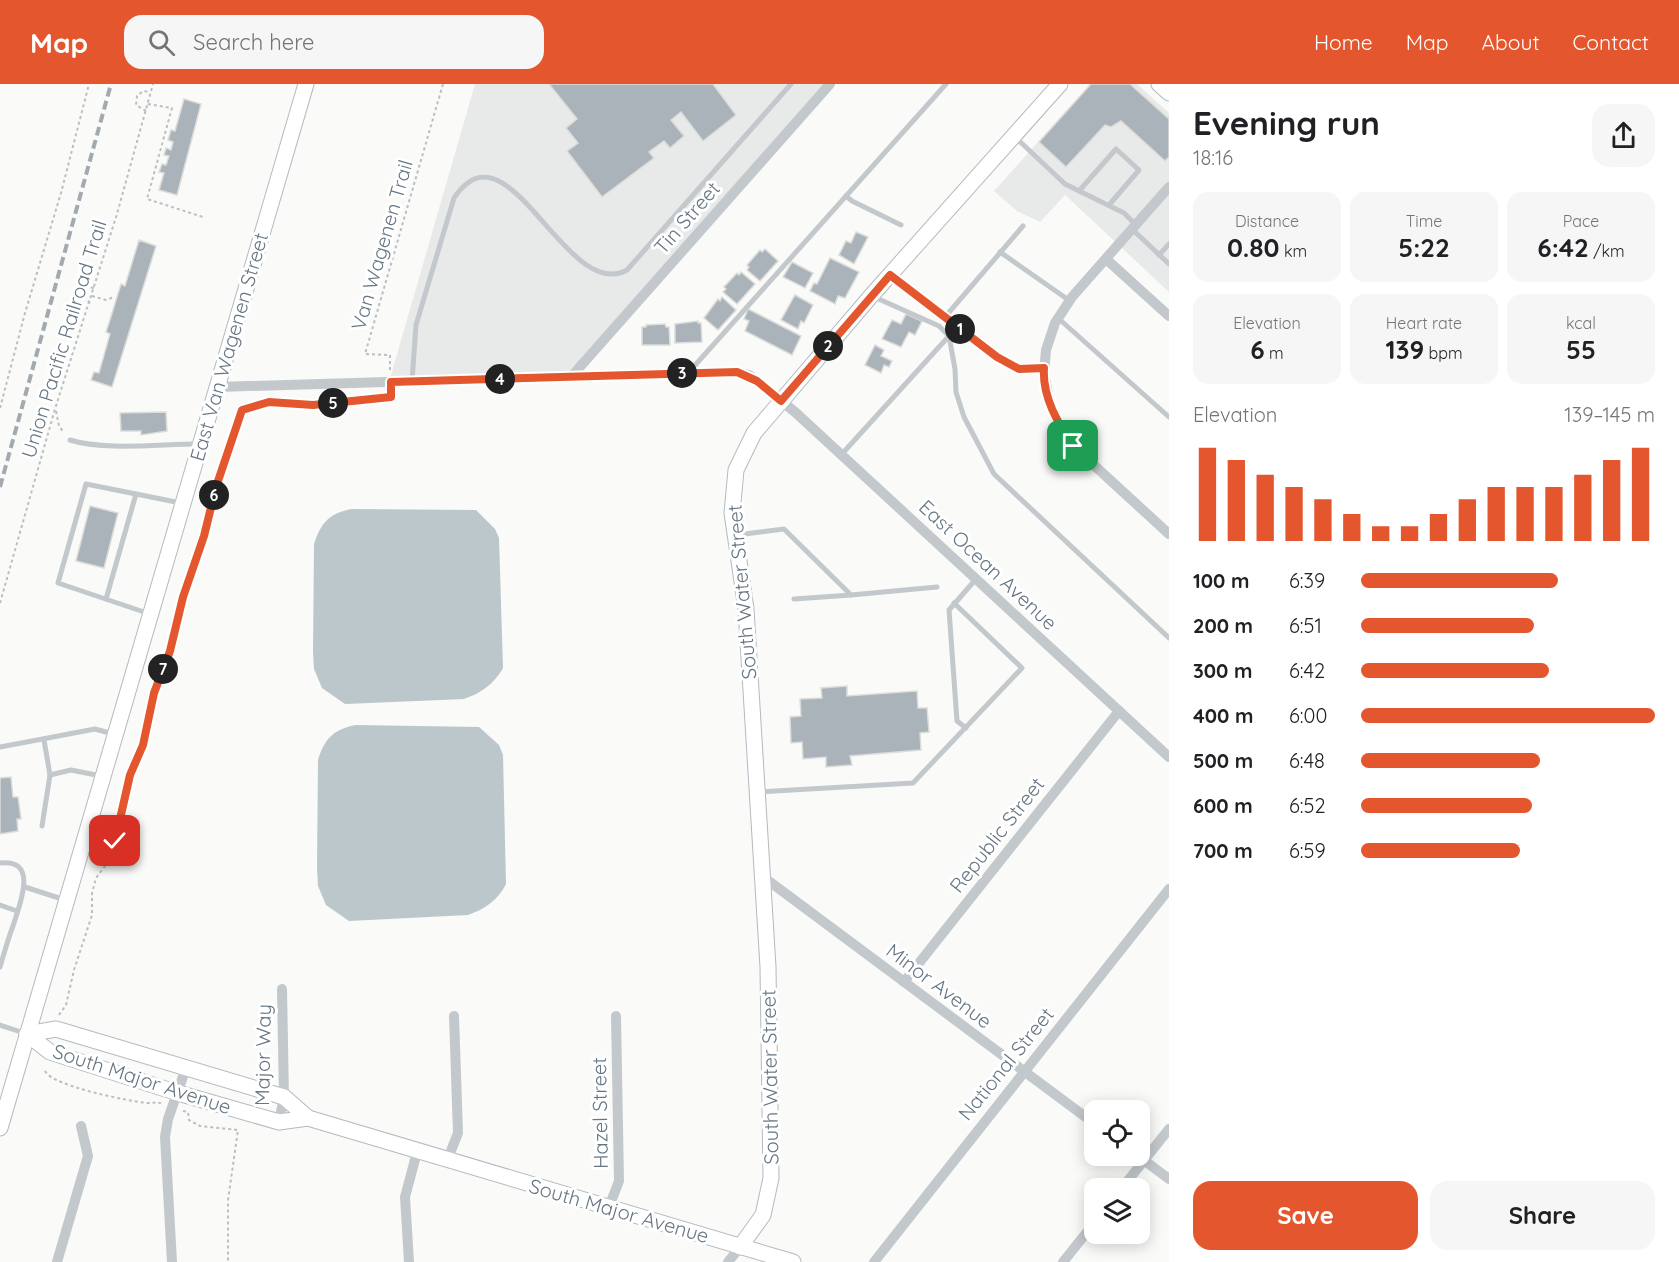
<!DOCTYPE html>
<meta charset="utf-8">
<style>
:root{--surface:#fff;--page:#f6f6f6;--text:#202124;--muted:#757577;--accent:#e4572e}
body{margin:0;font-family:Quicksand,sans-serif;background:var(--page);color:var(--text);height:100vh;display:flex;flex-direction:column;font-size:22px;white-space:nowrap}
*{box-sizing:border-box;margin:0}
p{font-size:20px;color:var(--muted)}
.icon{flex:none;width:33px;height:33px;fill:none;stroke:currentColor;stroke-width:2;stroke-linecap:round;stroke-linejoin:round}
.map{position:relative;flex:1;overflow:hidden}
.sheet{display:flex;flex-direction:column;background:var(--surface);width:510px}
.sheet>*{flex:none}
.controls{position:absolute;left:1084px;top:1016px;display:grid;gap:12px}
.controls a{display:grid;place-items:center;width:66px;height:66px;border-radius:12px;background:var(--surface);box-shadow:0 3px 15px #0003;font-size:30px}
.pin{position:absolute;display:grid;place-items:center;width:51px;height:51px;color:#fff;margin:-26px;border-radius:12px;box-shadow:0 3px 9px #0006}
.km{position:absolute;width:30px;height:30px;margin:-15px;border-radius:50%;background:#222;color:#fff;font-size:16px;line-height:30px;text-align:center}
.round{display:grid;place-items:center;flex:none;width:63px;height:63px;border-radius:18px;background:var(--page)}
.overview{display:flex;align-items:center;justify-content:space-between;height:102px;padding:0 24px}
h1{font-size:33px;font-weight:700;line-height:45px}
.figures{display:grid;grid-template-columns:repeat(3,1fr);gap:9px;height:102px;padding:6px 24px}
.figures div{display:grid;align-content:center;border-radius:15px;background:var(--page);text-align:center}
.figures b{font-size:26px;font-weight:700}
.figures small{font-size:16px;font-weight:400}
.figures p{font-size:16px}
.chart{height:168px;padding:12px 24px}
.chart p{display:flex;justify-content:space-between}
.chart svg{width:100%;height:108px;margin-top:6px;stroke:var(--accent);stroke-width:6}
.action{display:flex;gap:12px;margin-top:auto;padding:12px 24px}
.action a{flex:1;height:69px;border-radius:18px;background:var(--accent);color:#fff;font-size:24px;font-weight:700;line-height:69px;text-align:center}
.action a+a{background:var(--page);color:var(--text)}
ul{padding:0 24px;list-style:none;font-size:20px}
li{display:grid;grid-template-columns:96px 72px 1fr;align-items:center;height:45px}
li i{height:15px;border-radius:8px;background:var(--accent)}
header{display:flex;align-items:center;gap:36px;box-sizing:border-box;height:84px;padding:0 30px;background:var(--accent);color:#fff}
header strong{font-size:28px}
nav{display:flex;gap:33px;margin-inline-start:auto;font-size:21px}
.search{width:420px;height:54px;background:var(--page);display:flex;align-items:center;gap:15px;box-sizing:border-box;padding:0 21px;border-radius:18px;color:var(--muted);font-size:22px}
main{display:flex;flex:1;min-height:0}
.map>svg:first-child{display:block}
</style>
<header>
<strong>Map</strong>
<div class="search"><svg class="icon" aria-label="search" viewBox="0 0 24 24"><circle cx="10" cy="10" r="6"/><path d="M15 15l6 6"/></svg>Search here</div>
<nav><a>Home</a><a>Map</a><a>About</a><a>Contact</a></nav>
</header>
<main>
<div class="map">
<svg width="1169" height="1178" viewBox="0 0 1169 1178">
<rect width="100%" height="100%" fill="#fafaf8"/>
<g fill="#e8e9e9">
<polygon points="475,0 830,0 571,293 389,298"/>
<polygon points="1090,0 1137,0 1169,29 1169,208 1065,111 1040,138 1017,127 994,107"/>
</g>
<g fill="#bbc7cb">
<path d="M352 425 476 426 495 445 499 454 503 584C494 600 481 609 464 615L345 620 322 604 314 585 313 568 314 460C321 438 330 429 352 425Z"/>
<path d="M356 641 479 643 499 661 503 671 506 800C498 816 485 825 468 831L349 837 326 821 318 802 317 784 318 676C324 655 334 645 356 641Z"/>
</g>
<g fill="#aab3b9" stroke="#dcdcda" stroke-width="1.5">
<polygon points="549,0 713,0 736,31 703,57 681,28 671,36 684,52 670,64 664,57 649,68 654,74 602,113 567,67 578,59 566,44 577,35"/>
<polygon points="1091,0 1130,0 1169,35 1169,73 1165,77 1121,37 1111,43 1105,41 1066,83 1039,58"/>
<polygon points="184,15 201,20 177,111 159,106 164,89 159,88 162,80 166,81 169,72 164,71 166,64 171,66 173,58 168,56 171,46 175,47"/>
<polygon points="856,148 868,153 854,180 839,171 846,157 851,159"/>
<polygon points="139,156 156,162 112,303 91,296 94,288 99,289 110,250 106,248 109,239 121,200 125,202"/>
<polygon points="765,165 778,177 760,197 747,186 749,183 747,181 760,166 762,168"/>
<polygon points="830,174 859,188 845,214 838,212 835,220 810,207 814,199 817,200"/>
<polygon points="792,178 813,189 805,204 783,193"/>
<polygon points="741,188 755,200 737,220 723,208 726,205 724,203 737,189 739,191"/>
<polygon points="795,211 813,221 804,239 801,237 798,245 781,236"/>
<polygon points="722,213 736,226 718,246 704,234 718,215 720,217"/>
<polygon points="748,225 801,252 792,271 745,247 749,237 744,235"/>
<polygon points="906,230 922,237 915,251 909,248 901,263 882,255 892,236 901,240"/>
<polygon points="698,237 698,239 701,239 702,258 675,259 675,240"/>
<polygon points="665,240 666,243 669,243 670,261 642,261 642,243 646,243 646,241"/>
<polygon points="875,261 884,266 881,272 892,277 889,283 884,281 881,289 865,281"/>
<polygon points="166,328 167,347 141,351 141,347 121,347 120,329"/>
<polygon points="90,422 118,429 104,484 76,477"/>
<polygon points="847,602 847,612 917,607 918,624 927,624 929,648 920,649 921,666 850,672 852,681 826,683 826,673 803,675 802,658 791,659 790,633 801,632 800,615 822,614 821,604"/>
<polygon points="11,693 13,713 18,713 21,735 17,735 18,747 0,750 0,694"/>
</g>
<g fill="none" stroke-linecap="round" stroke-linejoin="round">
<g stroke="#b3babf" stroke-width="17">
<g id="secondary">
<polyline points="1159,0 1169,9"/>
<polyline points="27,950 50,968 178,1009 279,1038 308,1034 793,1178"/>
<polyline points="27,950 56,945 284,1013 308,1034"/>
<polyline points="0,1044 306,0"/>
<polyline points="740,1163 763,1131 771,1094 768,883 746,525 732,429 736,386 754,349 772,328 871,212 1060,0"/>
</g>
</g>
<g stroke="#bbbfc2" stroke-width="2" stroke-dasharray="3 3" stroke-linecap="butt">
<polyline points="148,20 172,24 147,115 203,133"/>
<polyline points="146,27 136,21 137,12 143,7 150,8"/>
<polyline points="92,212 106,216 114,213"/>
<polyline points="90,219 83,211 86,203 94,204"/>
<polyline points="390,286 390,271 365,270 443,0"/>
<polyline points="0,324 25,229 61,109 89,0"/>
<polyline points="56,327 59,342 64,349"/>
<polyline points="0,519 55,325 117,130 153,0"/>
<polyline points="59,931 66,921 74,886 92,831 92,809 96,794 105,782 115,757 131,691 143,661 154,609 170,567 183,513 204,452 216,403 242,326 269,318 313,321 391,313 391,309"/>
<path d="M45 987C52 1002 128 1017 147 1019 152 1019 156 1018 161 1019"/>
<polyline points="183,1027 188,1028 189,1036 200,1042 238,1046 228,1116 228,1178"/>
</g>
<g stroke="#c3c8cc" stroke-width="5">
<polyline points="1015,53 1065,100 1124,129 1135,140"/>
<polyline points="1079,107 1116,65 1139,86 1109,121"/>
<polyline points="846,112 852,117 901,141"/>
<polyline points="1132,145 1169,180"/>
<polyline points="1000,168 1070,217"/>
<polyline points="1159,171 1169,160"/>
<polyline points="891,192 997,273 1019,285 1044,284"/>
<polyline points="872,212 939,242 949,252"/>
<polyline points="945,233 1023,142"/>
<polyline points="1058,234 1169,333"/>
<polyline points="689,288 946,0"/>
<path d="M412 297 416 241 454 114C508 32 566 220 627 186L791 0"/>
<path d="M70 356C104 367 161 360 197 360"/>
<polyline points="841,371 949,252 955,285 956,308 964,333 994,390 1169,554"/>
<polyline points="737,451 784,445 851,511 937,503"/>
<polyline points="106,515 136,410"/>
<polyline points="794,515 851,511"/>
<polyline points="150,530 58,499 86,400 181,419"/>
<polyline points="966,644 957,637 949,526 976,495"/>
<polyline points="0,663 95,645 113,650"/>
<polyline points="50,691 71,686 101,692"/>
<polyline points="759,708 913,699 1022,584 954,519"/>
<polyline points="42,742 50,691 44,656"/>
<path d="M0 779C40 774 19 822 13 842 8 855 4 869 0 883"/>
<polyline points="25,803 65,816"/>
<polyline points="0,821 17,827"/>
<polyline points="0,941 24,949"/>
</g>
<g stroke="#c3c8cc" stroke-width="10">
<polyline points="1169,103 1072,213 1055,239 1046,266 1044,289 1050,321 1058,340 1073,362 1169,450"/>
<polyline points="1106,175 1169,232"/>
<polyline points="571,293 830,0"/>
<polyline points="218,303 688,289 737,288 749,291 795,328 1169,673"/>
<polyline points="762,792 1095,1040"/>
<polyline points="904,898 1119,627"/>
<polyline points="279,1038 284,1013 282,905"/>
<polyline points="1137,1071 1169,1095"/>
<polyline points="447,1077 458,1049 454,932"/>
<polyline points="1122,1104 1169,1045"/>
<polyline points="609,1123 619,1097 616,932"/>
<polyline points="57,1178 88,1072 81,1042"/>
<polyline points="172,1178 165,1053 168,1035 186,984"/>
<polyline points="409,1178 405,1113 417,1068"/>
<polyline points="728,1178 740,1163"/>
<polyline points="874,1178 1169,805"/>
<polyline points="1063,1178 1095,1138"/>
</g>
<use href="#secondary" stroke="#fff" stroke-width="15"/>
<polyline stroke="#a2aab0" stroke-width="4" stroke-dasharray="9 4.5" stroke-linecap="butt" points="0,403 111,0"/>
</g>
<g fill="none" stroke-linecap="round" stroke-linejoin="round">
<g stroke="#fff" stroke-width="12">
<path id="route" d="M115 757 130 691 143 661 154 609 170 567 183 513 204 452 216 403 242 326 269 318 313 321 391 313V298L737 288 757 297 781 317 890 191 997 273 1019 285 1044 284C1042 313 1058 339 1073 362"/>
</g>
<use href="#route" stroke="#e4572e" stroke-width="8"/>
</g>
<g text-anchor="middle" stroke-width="6" stroke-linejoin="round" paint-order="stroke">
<g font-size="20" fill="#657683" stroke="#fff">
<text transform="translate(687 134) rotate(-49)" y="7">Tin Street</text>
<text transform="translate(382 161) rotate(-74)" y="7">Van Wagenen Trail</text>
<text transform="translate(64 255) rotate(-73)" y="7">Union Pacific Railroad Trail</text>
<text transform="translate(229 263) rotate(-74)" y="7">East Van Wagenen Street</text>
<text transform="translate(988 481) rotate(43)" y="7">East Ocean Avenue</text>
<text transform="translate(742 508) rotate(-95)" y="7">South Water Street</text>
<text transform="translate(997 751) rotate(-52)" y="7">Republic Street</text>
<text transform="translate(939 902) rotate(37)" y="7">Minor Avenue</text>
<text transform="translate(263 971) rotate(-89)" y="7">Major Way</text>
<text transform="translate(1006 980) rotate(-51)" y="7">National Street</text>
<text transform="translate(770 993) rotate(-91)" y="7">South Water Street</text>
<text transform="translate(142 995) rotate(18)" y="7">South Major Avenue</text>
<text transform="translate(600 1029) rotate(-91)" y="7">Hazel Street</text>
<text transform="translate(619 1127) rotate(16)" y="7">South Major Avenue</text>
</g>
</g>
</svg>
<div class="controls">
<a><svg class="icon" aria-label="locate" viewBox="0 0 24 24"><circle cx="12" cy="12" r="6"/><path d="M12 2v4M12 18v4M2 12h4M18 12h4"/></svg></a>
<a><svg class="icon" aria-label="layers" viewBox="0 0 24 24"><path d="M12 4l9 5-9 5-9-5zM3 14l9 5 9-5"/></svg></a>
</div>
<div class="pin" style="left:1073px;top:362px;background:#1e9e55"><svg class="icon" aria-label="arrive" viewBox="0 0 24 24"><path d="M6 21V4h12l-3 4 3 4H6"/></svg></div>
<div class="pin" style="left:115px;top:757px;background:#d93025"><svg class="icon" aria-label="check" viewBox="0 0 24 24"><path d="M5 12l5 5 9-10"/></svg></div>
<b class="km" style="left:960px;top:245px">1</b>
<b class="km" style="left:828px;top:262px">2</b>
<b class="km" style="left:682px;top:289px">3</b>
<b class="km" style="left:500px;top:295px">4</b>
<b class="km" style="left:333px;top:319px">5</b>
<b class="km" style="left:214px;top:411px">6</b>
<b class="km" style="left:163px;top:585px">7</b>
</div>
<section class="sheet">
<div class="overview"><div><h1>Evening run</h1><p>18:16</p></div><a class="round"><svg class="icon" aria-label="share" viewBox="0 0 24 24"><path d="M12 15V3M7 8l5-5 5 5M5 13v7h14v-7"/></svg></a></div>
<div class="figures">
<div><p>Distance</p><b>0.80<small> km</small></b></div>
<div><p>Time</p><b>5:22</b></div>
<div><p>Pace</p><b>6:42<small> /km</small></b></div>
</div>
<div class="figures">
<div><p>Elevation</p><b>6<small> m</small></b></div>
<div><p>Heart rate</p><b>139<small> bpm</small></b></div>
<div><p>kcal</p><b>55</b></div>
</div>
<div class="chart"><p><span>Elevation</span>139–145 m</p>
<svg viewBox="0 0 160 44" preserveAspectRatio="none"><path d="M5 44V6M15 44V11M25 44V17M35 44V22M45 44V27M55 44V33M65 44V38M75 44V38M85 44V33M95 44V27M105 44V22M115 44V22M125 44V22M135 44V17M145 44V11M155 44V6"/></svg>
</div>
<ul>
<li><b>100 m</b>6:39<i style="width:67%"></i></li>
<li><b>200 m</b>6:51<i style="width:59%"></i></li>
<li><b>300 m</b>6:42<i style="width:64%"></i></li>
<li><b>400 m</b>6:00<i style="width:100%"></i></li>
<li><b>500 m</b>6:48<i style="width:61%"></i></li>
<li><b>600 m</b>6:52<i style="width:58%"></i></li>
<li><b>700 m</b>6:59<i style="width:54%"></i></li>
</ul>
<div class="action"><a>Save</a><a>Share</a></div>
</section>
</main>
